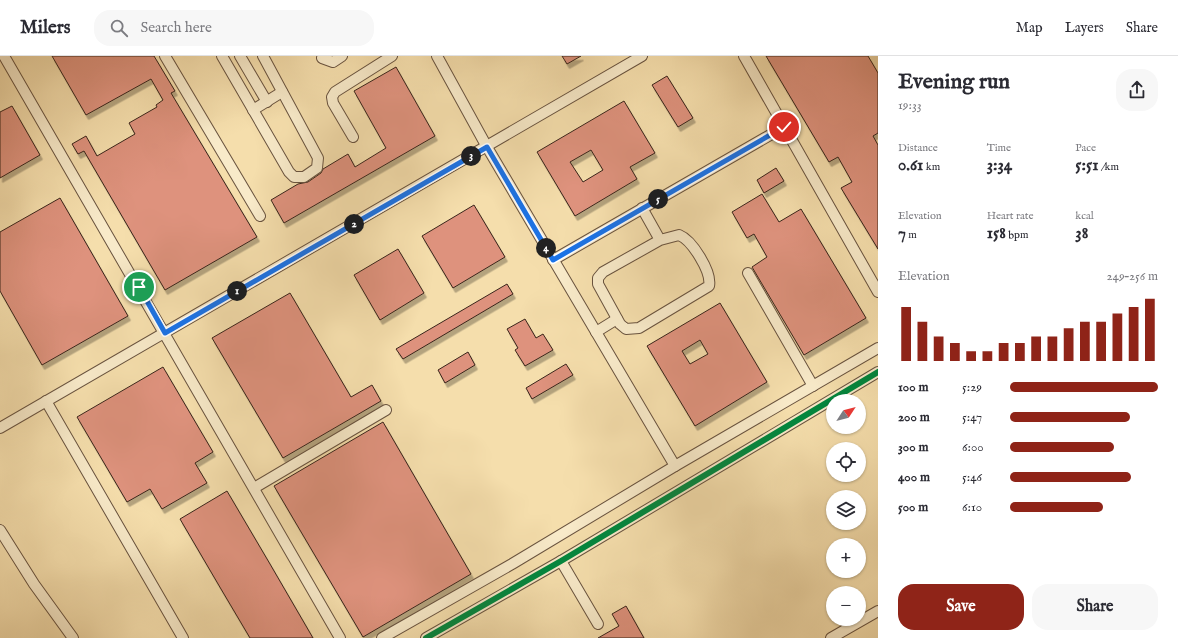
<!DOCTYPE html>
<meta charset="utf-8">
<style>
:root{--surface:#fff;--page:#f7f7f7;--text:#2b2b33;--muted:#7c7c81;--line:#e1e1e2;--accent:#8f2418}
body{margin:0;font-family:"IM FELL English",serif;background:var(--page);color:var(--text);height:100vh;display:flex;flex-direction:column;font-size:15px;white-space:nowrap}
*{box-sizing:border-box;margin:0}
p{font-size:13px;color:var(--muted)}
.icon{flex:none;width:22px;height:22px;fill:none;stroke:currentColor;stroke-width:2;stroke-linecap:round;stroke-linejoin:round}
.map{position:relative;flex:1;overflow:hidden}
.panel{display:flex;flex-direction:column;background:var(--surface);width:300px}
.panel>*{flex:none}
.needle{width:26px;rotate:54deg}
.tools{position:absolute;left:826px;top:338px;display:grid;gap:8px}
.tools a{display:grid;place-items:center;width:40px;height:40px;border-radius:50%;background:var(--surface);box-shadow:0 1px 3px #0004;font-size:20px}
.pin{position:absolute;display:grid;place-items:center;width:34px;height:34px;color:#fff;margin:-17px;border:2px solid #fff;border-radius:50%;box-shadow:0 1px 4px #0007}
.km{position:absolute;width:20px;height:20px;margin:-10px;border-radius:50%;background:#222;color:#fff;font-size:11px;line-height:20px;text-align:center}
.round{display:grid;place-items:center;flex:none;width:42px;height:42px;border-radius:16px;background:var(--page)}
.summary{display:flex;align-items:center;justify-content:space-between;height:68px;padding:0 20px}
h1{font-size:22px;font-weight:700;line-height:30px}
.figures{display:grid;grid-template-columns:repeat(3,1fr);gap:6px;height:68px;padding:4px 20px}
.figures div{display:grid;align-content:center}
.figures b{font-size:17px;font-weight:700}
.figures small{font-size:11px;font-weight:400}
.figures p{font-size:11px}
.chart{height:112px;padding:8px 20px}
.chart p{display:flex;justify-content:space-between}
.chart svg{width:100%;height:72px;margin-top:4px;stroke:var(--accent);stroke-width:6}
.primary-button{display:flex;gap:8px;margin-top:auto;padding:8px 20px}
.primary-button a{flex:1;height:46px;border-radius:16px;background:var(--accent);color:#fff;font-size:16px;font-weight:700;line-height:46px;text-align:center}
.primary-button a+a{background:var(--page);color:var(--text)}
ul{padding:0 20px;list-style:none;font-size:13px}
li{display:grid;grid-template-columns:64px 48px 1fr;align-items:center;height:30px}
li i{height:10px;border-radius:5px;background:var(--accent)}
header{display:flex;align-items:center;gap:24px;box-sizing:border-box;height:56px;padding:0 20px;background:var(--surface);border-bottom:1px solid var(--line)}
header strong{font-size:19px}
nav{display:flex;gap:22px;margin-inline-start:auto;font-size:14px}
.search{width:280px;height:36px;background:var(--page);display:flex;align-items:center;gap:10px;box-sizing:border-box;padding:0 14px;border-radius:16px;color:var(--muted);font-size:15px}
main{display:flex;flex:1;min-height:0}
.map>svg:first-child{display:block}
</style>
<header>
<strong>Milers</strong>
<div class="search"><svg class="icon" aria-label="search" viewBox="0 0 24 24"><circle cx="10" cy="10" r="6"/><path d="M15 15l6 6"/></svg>Search here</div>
<nav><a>Map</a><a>Layers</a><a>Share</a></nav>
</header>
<main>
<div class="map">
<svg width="878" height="582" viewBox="0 0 878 582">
<defs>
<filter id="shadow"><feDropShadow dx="2.5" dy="4.5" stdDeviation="0" flood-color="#0004"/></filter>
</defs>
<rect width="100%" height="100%" fill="#f5deac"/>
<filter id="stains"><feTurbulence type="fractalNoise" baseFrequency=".005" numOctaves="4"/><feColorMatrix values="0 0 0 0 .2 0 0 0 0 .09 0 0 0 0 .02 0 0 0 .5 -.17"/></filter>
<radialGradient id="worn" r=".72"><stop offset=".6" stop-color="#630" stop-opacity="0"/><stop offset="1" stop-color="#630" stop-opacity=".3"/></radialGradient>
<g fill="#de927d" stroke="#3a251b" fill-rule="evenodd" filter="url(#shadow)">
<polygon points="52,0 154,0 175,35 171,37 257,181 165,234 84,95 78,98 72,88 86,80 97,100 135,78 129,67 157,51 156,49 163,44 151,23 86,59"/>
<polygon points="562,0 581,0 567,8"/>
<polygon points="766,0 868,0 878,17 878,77 873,80 878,89 878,193 841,132 852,126 838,101 829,106"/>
<polygon points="396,11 435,80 284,167 271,144 298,128 308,126 321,117 323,113 348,98 355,111 386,92 354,35"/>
<polygon points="667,20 693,62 678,71 652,29"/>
<path d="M624 45 655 97 630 111 637 123 575 160 537 96ZM591 94 603 114 583 126 570 106Z"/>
<polygon points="12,50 40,99 0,122 0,56"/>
<polygon points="776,112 784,125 764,137 757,124"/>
<polygon points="762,138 779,166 801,153 866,262 804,299 752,211 767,201 754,178 747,182 732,156"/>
<polygon points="60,142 128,260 42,309 0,235 0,176"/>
<polygon points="474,149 505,201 453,232 422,180"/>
<polygon points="398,193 424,237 380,264 354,219"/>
<polygon points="507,228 513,238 403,303 396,293"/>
<polygon points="290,237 351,341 372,329 381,345 283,402 212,282"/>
<path d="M720 247 767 326 695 370 647 290ZM700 284 708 298 690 308 682 295Z"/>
<polygon points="525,263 536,282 543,278 553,294 525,310 515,294 518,292 507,273"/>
<polygon points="468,296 475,309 445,327 438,314"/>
<polygon points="566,308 573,319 532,343 526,332"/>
<polygon points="163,311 213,396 195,407 207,427 162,453 150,433 127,446 77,361"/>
<polygon points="383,366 471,518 363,581 274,430"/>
<polygon points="227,435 270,508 313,582 250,582 221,533 180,463"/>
<polygon points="626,550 644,582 598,582 619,570 612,558"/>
</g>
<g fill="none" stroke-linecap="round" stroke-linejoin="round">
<g stroke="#69533f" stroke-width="12">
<g id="minor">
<polyline points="4,0 340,582"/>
<polyline points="165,0 260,160"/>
<polyline points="222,0 289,116 294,121 304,121 317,112 318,102 263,0"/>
<polyline points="240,0 267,46"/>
<polyline points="437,0 487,91 675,410"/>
<polyline points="744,0 878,236"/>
<polyline points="322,2 333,6 342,0"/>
<polyline points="253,54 282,36"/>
<polyline points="353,81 333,47 332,41 335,36 392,0"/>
<path d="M642 152 660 184 603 216 598 222V228L620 268 626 273 639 272 709 230C712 216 692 184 679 179L660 184"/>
<polyline points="553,204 784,71"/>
<polyline points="748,217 813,330"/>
<polyline points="596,276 617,263"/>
<polyline points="46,345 183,582"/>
<polyline points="0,372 642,0"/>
<polyline points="254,432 386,354"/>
<polyline points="0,474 34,528 73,582"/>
<polyline points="561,505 598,568"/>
<polyline points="382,582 512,508 675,410 878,292"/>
<polyline points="426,582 561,505 878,316"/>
<polyline points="831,582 878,555"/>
</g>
</g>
<use href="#minor" stroke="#f8eac9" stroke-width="10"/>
<g stroke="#f8eac9" stroke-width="8">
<polyline id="cycleway" points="426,582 561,505 878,316"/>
</g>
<use href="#cycleway" stroke="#00873e" stroke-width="6"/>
</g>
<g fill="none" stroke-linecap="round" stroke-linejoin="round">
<g stroke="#fff" stroke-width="8">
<polyline id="route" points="139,231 165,277 487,91 553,204 784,71"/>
</g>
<use href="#route" stroke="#1a73e8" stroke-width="5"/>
</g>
<rect width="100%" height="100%" filter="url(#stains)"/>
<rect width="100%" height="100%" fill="url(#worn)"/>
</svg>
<div class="tools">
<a><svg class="needle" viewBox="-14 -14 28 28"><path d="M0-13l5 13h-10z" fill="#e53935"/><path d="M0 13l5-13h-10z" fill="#7c7c81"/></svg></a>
<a><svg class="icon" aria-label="locate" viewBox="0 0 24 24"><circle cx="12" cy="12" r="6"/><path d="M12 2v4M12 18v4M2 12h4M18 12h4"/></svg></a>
<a><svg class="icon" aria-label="layers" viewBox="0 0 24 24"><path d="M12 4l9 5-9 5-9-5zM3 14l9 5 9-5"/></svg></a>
<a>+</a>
<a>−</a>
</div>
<div class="pin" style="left:139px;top:231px;background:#1e9e55"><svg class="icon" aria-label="arrive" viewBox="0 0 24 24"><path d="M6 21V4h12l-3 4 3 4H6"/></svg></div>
<div class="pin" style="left:784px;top:71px;background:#d93025"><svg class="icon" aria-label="check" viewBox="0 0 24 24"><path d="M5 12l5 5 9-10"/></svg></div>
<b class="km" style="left:237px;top:235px">1</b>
<b class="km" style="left:354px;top:168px">2</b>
<b class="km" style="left:471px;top:100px">3</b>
<b class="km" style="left:546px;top:192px">4</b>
<b class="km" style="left:658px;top:143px">5</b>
</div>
<section class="panel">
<div class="summary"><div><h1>Evening run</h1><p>19:33</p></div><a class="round"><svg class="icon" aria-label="share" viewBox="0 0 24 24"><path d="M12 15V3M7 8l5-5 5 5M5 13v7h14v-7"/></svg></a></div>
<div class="figures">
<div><p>Distance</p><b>0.61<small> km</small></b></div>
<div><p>Time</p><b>3:34</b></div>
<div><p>Pace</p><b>5:51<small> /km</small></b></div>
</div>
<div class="figures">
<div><p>Elevation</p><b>7<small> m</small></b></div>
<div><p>Heart rate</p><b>158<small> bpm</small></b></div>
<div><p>kcal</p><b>38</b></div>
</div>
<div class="chart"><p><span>Elevation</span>249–256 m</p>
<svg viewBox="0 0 160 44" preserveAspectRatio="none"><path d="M5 44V11M15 44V20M25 44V29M35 44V33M45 44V38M55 44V38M65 44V33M75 44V33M85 44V29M95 44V29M105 44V24M115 44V20M125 44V20M135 44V15M145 44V11M155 44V6"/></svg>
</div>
<ul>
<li><b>100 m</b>5:29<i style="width:100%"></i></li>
<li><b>200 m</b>5:47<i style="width:81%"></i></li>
<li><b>300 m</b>6:00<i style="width:70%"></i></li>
<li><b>400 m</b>5:46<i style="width:82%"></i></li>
<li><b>500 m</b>6:10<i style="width:63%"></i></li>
</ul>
<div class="primary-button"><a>Save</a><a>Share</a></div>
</section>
</main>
